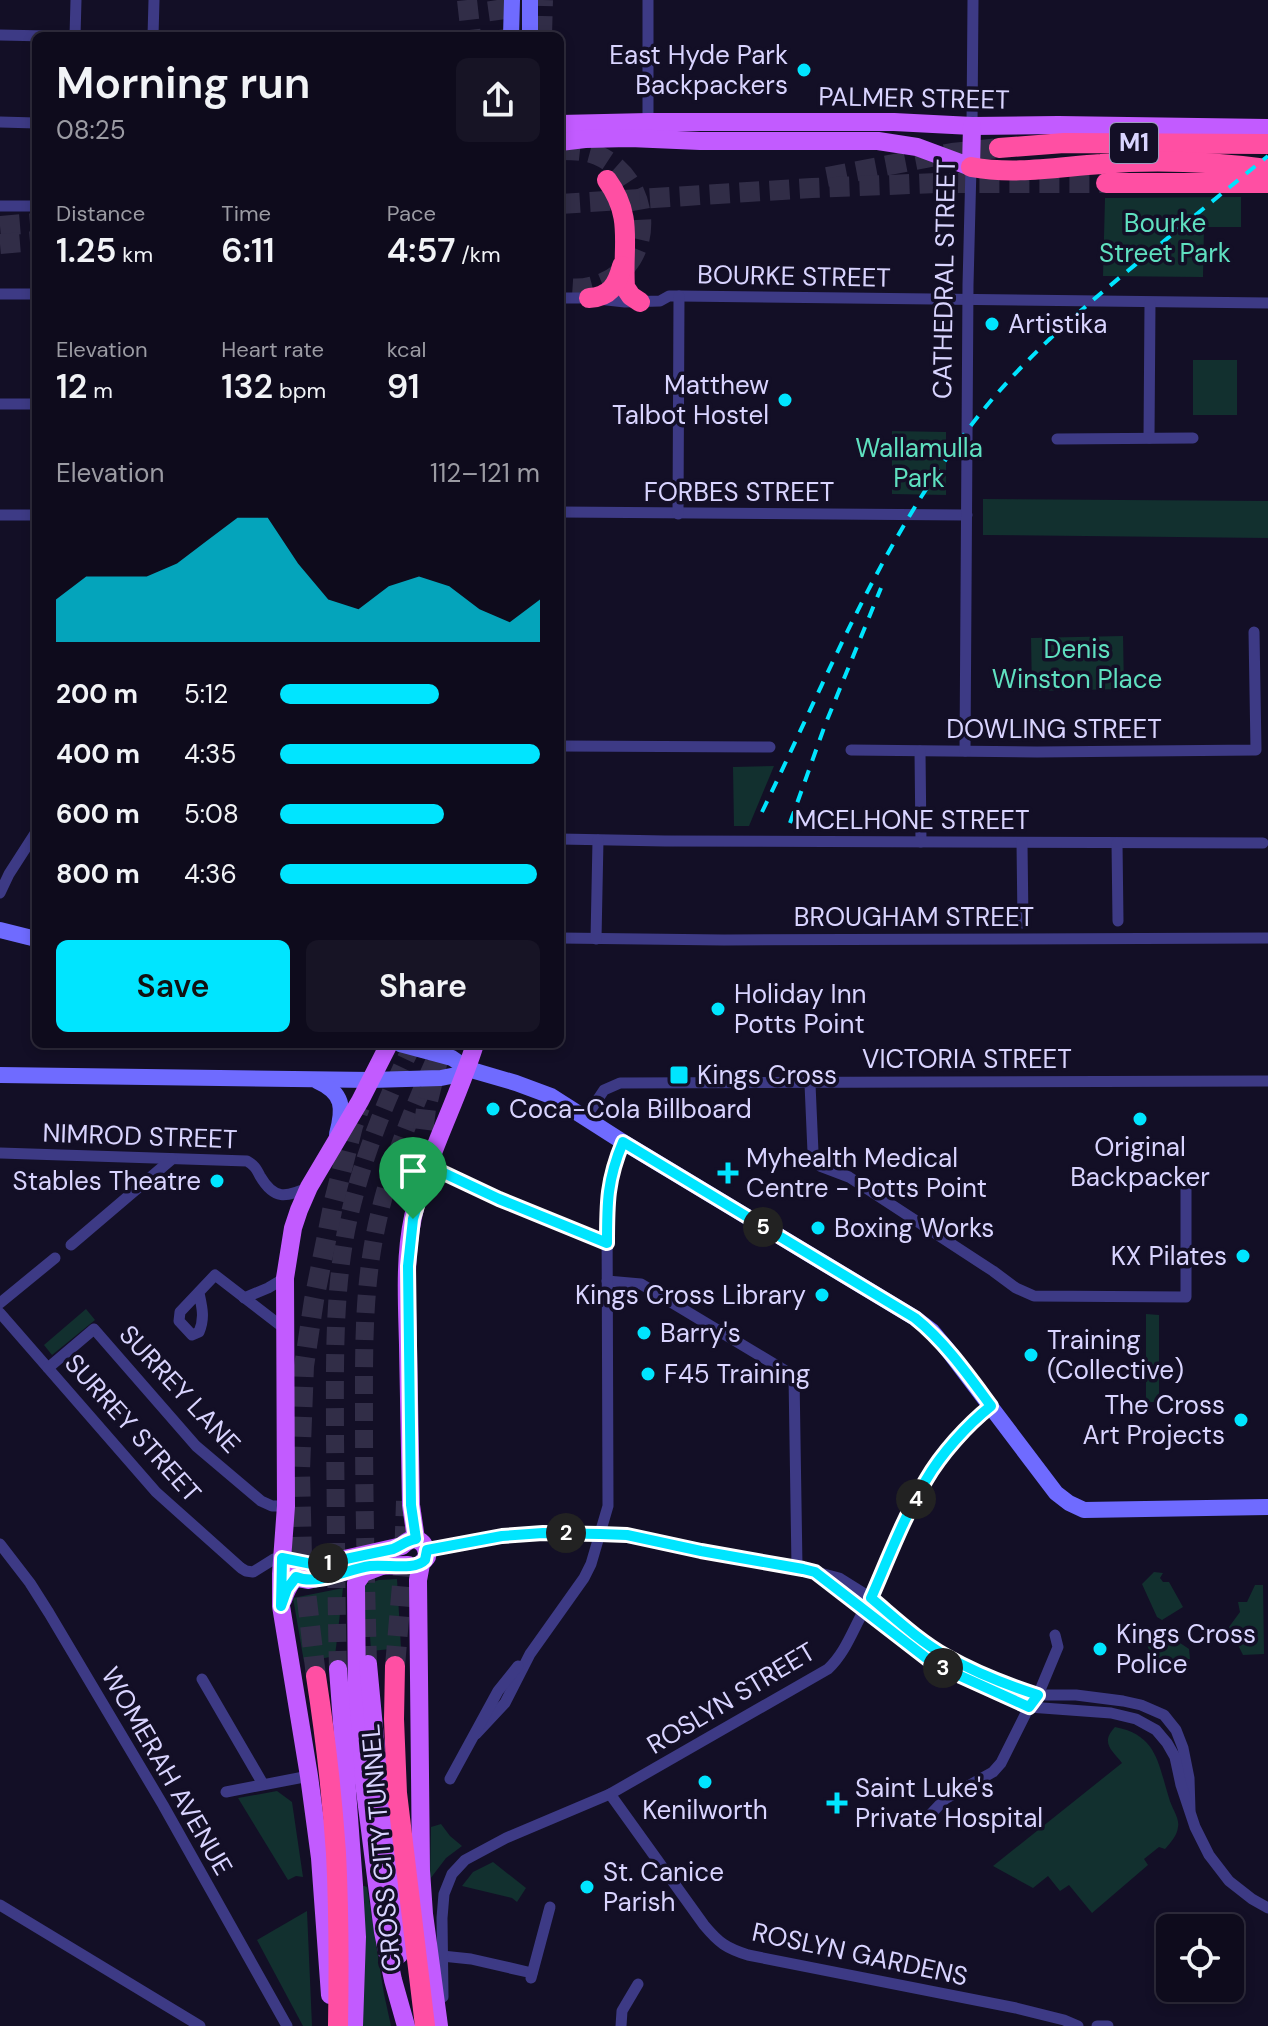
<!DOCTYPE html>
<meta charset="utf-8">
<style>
:root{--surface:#0e0b1c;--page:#171425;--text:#f1f3f6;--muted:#9b9ba3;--line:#2e2b3b;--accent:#00e5ff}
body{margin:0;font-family:"DM Sans",sans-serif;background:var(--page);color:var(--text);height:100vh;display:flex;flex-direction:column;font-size:30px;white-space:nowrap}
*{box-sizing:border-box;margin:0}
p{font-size:26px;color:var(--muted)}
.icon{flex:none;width:44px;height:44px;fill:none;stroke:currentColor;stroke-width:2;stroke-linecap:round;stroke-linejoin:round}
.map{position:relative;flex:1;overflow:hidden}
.panel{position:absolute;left:32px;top:32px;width:532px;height:1016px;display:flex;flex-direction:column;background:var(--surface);border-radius:12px;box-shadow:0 4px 12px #0003,0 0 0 2px var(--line)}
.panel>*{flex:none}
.fabs{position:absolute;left:1156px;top:1914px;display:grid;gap:16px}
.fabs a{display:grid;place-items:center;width:88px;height:88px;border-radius:12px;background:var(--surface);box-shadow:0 4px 12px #0003,0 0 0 2px var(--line);font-size:40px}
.pin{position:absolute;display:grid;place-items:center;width:68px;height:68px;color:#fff;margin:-82px -34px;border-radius:50% 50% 50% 0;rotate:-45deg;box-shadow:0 0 8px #0007}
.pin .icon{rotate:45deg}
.km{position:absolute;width:40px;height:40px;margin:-20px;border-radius:50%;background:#222;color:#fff;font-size:22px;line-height:40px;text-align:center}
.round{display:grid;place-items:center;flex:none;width:84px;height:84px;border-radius:12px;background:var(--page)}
.summary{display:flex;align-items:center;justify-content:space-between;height:136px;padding:0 24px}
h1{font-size:44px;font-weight:600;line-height:60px}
.metrics{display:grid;grid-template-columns:repeat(3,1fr);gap:12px;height:136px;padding:8px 24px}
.metrics div{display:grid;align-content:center}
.metrics b{font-size:34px;font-weight:600}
.metrics small{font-size:22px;font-weight:400}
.metrics p{font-size:22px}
.chart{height:224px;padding:16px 24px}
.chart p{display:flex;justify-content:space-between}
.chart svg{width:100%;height:144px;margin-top:8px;fill:var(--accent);opacity:.7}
.primary-button{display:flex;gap:16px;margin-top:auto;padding:16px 24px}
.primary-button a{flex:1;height:92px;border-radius:12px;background:var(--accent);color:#111;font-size:32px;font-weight:600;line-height:92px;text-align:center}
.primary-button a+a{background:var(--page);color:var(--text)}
ul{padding:0 24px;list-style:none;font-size:26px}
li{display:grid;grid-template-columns:128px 96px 1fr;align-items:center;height:60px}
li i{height:20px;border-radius:10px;background:var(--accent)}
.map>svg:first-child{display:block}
</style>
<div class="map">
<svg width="1268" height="2026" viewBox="0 0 1268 2026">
<rect width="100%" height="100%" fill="#130f26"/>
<g fill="#12302f">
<polygon points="1241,197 1241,227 1204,227 1203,277 1103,276 1105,198"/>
<rect x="1193" y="360" width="44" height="55"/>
<polygon points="892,431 946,432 946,495 892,494"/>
<polygon points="983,499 1268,501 1268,538 983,535"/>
<polygon points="1123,636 1124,689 1032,691 1031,638"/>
<polygon points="774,766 749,826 734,826 733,767"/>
<polygon points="86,1309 95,1320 52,1355 44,1345"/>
<polygon points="1146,1314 1159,1315 1159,1402 1146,1402"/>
<polygon points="1154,1572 1163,1573 1160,1578 1163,1582 1169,1582 1183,1607 1162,1620 1157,1617 1142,1584"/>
<polygon points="397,1579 401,1648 371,1651 369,1622 361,1622 360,1586 379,1580"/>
<polygon points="1255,1585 1263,1585 1264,1654 1243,1655 1229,1627 1240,1612 1238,1602 1247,1602"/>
<polygon points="343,1588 335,1656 304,1662 293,1598"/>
<polygon points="1162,1631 1189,1649 1190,1659 1153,1659 1147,1645 1149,1635"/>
<path d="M1115 1727C1157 1735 1158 1763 1169 1798 1171 1807 1180 1818 1178 1827 1177 1836 1171 1842 1165 1849L1159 1847 1144 1859 1148 1865 1092 1913 1069 1885 1060 1891 1048 1876 1033 1888 993 1866 1122 1763C1112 1750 1100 1743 1115 1727Z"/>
<polygon points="277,1791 292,1802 303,1877 296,1876 288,1880 238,1798"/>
<polygon points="441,1824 450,1836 462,1846 446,1858 430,1879 431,1827"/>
<polygon points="493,1862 526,1888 517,1902 512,1898 462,1886 473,1872"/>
<polygon points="361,1885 367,1887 384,1994 391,2026 361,2026"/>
<polygon points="307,1911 312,2026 303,2026 257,1940"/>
</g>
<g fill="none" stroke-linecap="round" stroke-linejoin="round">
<g stroke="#312d47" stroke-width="18" stroke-dasharray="18 9" stroke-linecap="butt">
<path d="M368 1664C366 1583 364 1502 364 1421 364 1366 363 1311 371 1257 382 1182 411 1112 442 1044"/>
<path d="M338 1669C336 1592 336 1515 335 1438 335 1368 333 1295 347 1226 361 1162 384 1103 413 1044"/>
</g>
<g stroke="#312d47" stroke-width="20" stroke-dasharray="20 10" stroke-linecap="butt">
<polyline points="467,0 471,36"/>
<polyline points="497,0 502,36"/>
<polyline points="542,36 543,0"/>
<path d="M560 150C573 150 585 150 597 155 653 179 659 265 597 285 584 289 572 290 560 286"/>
<polyline points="827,177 952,153 999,148"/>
<polyline points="560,204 812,188 937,183 1106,183"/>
<polyline points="0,226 36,223"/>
<polyline points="0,244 36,241"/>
<polyline points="416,1189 426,1109 442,1044"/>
<polyline points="395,1666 404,1561 406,1501"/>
<polyline points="316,1676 302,1558 300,1471 304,1366 314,1300 334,1201 353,1126 360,1107"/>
</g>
<g stroke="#3d3a85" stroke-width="11">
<polyline points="0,35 47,36"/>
<polyline points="75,36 76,0"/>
<polyline points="153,36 154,0"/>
<polyline points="0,122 36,123"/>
<polyline points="648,122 648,0"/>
<polyline points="972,126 973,0"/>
<polyline points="0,206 36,206"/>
<polyline points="0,294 36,294"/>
<polyline points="560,298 589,298 625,302 660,301 669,296 679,296 1268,303"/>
<polyline points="0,404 36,404"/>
<polyline points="1149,438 1150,303"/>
<polyline points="1057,439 1193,438"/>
<polyline points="560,512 967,515"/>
<polyline points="678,514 679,296"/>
<polyline points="0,515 36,515"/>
<polyline points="560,746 770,747"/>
<polyline points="851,750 1037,752 1256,750 1254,632"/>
<polyline points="920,751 921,842"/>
<polyline points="965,751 968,285 971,167"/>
<polyline points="560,839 665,841 1263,843"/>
<polyline points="1022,843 1023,923"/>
<polyline points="1117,843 1118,921"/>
<polyline points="0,893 9,874 36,832"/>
<polyline points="560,938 724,940 1268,938"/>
<polyline points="596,939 598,840"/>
<polyline points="810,1084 813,1152 814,1158 820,1166 849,1177 993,1271 1016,1288 1034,1296 1186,1297 1186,1190"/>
<polyline points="586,1117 604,1090 620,1083 1268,1081"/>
<path d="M0 1153 247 1161C254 1165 256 1168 260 1176 274 1200 286 1198 309 1187"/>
<polyline points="429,1166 499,1199 607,1243"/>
<polyline points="71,1245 172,1159"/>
<polyline points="607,1281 641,1284 794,1376 797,1567"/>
<path d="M199 1293C202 1307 205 1318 199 1332L192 1335 179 1321 180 1312 215 1275 285 1329"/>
<polyline points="244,1298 268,1288 285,1278"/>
<polyline points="0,1303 55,1258"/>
<polyline points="0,1313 156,1492 241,1568 246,1571 253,1572 274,1559 282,1558"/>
<polyline points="48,1368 94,1329 196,1446 261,1501 272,1506 286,1506"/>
<polyline points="0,1544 30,1583 49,1613 163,1805 287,2026"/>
<polyline points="427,1550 502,1536 543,1533 627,1535 701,1551 797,1567 839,1578 871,1598 909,1630 945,1655 1008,1685 1038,1695 1076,1695 1123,1701 1141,1705 1164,1715 1176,1730 1183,1748 1189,1778 1190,1810"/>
<polyline points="819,1575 934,1664 979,1685 1029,1707 1111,1713 1136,1719 1156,1730 1167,1743 1175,1757 1181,1785 1195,1827 1209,1855 1229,1881 1252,1899 1268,1908"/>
<polyline points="202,1679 263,1784"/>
<polyline points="476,1734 505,1703 530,1654 584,1578 591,1564 608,1506 607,1205 612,1170 623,1142"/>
<polyline points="450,1779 498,1691 518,1666"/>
<polyline points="226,1792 309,1776"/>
<path d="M610 1794 704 1925C719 1943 726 1948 748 1955L1016 2008 1064 2020 1078 2026"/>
<polyline points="928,1824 929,1816 945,1799 993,1772 1001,1763 1029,1707 1038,1695 1058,1647 1055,1635"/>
<polyline points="0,1905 200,2026"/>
<polyline points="442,1956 471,1959 532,1973"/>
<polyline points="531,1978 550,1907"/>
<path d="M443 1997 442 1918 444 1894 452 1874 465 1860 506 1838 610 1794 828 1669C845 1653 852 1632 863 1612 885 1569 900 1521 926 1479 942 1453 967 1425 991 1406"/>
<polyline points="621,2026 622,2011 638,1984"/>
<polyline points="1097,2026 1108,2026"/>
</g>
<g stroke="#6f6bff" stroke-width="16">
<polyline points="511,36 512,0"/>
<polyline points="530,36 530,0"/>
<polyline points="0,930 36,939"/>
<polyline points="400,1044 452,1058 468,1069 516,1083 551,1096 623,1142 915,1318 932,1331 947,1349 1056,1493 1069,1503 1084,1510 1268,1507"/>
<polyline points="0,1075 371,1080 441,1078 456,1075 468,1069"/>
<path d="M317 1081C344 1093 344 1108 337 1134"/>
</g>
<g stroke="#c25bff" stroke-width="18">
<polyline points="560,124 648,122 894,122 972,126 1058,125 1268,128"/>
<polyline points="560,142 585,139 630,138 700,141 878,141 917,147 971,167 972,126"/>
<path d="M416 1539 411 1505C410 1452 409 1398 408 1345 407 1303 404 1259 413 1217 426 1157 457 1102 475 1044"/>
<polyline points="384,1565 363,1573 356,1583 357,1707 363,1775 383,1932 393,1980 406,2026"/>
<polyline points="290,1573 297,1578 308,1580 369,1566 408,1565"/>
<path d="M283 1600C288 1585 295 1575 309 1567L402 1546C414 1533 427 1541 427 1557L421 1564 418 1580 421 1871 424 1914 439 2026"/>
<polyline points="368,1664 383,1823 399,1955"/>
<polyline points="338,1669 354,1885 357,1937 354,2026"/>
<polyline points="330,1995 320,1858 309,1776 281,1606 281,1574 286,1506 285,1278 293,1228 299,1210 309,1187 360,1101 389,1044"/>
</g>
<g stroke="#ff4fa3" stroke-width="20">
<polyline points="999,148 1064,143 1268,144"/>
<path d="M971 167C1015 175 1057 167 1101 164 1156 159 1213 162 1268 169"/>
<path d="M607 180C634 217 622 245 625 287L631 296 640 302"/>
<polyline points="1106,183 1268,183"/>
<path d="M589 298C610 297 617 285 622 266"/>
<polyline points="395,1666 394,1719 397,1793 425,2026"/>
<path d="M316 1676C325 1734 332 1794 336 1853 339 1911 339 1968 338 2026"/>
</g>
<g stroke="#00e5ff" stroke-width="4" stroke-dasharray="12 10" stroke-linecap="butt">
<path d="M762 812C828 676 884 533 980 414 1028 354 1087 304 1146 256 1187 222 1227 189 1268 156"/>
<polyline points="790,823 825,725 881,588"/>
</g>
</g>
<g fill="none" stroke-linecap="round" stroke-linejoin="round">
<g stroke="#fff" stroke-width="16">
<path id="route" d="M623 1142 915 1318C945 1342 968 1375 991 1406 967 1425 941 1454 926 1480 904 1517 888 1559 871 1598 895 1618 918 1640 946 1656 974 1672 1007 1685 1038 1695L1029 1707 934 1664 815 1572 803 1569 701 1551 627 1535 600 1534 543 1533 502 1536 427 1550 425 1560C415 1571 387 1564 370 1566 347 1569 319 1586 296 1577L287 1589 281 1606 282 1558 312 1564H322L393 1549C401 1546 407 1540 416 1539L411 1505 408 1266 413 1219 429 1166 499 1199 607 1243C607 1203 607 1180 623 1142Z"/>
</g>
<use href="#route" stroke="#00e5ff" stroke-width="10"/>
</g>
<g fill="#00e5ff" stroke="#130f26" stroke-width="3">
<circle cx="804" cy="70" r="8"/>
<circle cx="992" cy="324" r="8"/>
<circle cx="785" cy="400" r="8"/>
<circle cx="718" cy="1009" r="8"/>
<rect x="669" y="1065" width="20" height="20" rx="4"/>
<circle cx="493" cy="1109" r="8"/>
<circle cx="1140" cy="1119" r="8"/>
<path d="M724 1161h8v8h8v8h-8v8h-8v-8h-8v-8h8z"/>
<circle cx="217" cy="1181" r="8"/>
<circle cx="818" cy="1228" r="8"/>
<circle cx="1243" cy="1256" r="8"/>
<circle cx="822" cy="1295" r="8"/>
<circle cx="644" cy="1333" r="8"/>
<circle cx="1031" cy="1355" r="8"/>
<circle cx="648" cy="1374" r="8"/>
<circle cx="1241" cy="1420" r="8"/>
<circle cx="1100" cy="1649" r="8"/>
<circle cx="705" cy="1782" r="8"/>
<path d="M833 1791h8v8h8v8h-8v8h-8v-8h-8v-8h8z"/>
<circle cx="587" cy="1887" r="8"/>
</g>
<g text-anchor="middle" stroke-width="7" stroke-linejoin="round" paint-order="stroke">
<rect fill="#130f26" stroke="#9e99be" stroke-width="2" x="1110" y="123" width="48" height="40" rx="6"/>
<g font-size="24" font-weight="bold" fill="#d9d4ff">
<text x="1134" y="151">M1</text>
</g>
<g font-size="26" fill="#d9d4ff" stroke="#130f26" text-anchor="start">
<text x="788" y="64" text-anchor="end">East Hyde Park<tspan x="788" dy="30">Backpackers</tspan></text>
<text x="1008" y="333">Artistika</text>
<text x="769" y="394" text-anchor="end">Matthew<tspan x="769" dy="30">Talbot Hostel</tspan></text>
<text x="734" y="1003">Holiday Inn<tspan x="734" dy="30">Potts Point</tspan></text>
<text x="697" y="1084">Kings Cross</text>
<text x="509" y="1118">Coca-Cola Billboard</text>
<text x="1140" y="1156" text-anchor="middle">Original<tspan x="1140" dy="30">Backpacker</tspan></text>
<text x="746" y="1167">Myhealth Medical<tspan x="746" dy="30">Centre - Potts Point</tspan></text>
<text x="201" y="1190" text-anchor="end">Stables Theatre</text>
<text x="834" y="1237">Boxing Works</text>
<text x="1227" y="1265" text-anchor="end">KX Pilates</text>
<text x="806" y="1304" text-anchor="end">Kings Cross Library</text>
<text x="660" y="1342">Barry's</text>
<text x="1047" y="1349">Training<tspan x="1047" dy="30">(Collective)</tspan></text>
<text x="664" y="1383">F45 Training</text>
<text x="1225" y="1414" text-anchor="end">The Cross<tspan x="1225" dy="30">Art Projects</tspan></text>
<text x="1116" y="1643">Kings Cross<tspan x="1116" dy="30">Police</tspan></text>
<text x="855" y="1797">Saint Luke's<tspan x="855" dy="30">Private Hospital</tspan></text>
<text x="705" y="1819" text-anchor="middle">Kenilworth</text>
<text x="603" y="1881">St. Canice<tspan x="603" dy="30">Parish</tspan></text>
</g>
<g font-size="26" fill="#d9d4ff" stroke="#130f26">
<text transform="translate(914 98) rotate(1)" y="9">PALMER STREET</text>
<text transform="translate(794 276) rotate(1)" y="9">BOURKE STREET</text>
<text transform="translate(944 279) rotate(-89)" y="9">CATHEDRAL STREET</text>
<text x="739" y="501">FORBES STREET</text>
<text x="1054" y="738">DOWLING STREET</text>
<text x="912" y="829">MCELHONE STREET</text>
<text x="914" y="926">BROUGHAM STREET</text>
<text x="967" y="1068">VICTORIA STREET</text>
<text transform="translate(140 1136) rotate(2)" y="9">NIMROD STREET</text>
<text transform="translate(180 1389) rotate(47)" y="9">SURREY LANE</text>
<text transform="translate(133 1428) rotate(48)" y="9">SURREY STREET</text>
<text transform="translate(731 1698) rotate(-31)" y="9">ROSLYN STREET</text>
<text transform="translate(167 1771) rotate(60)" y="9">WOMERAH AVENUE</text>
<text transform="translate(381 1848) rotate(-95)" y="9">CROSS CITY TUNNEL</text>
<text transform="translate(860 1954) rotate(12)" y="9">ROSLYN GARDENS</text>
</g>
<g font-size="26" fill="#5fe0c0" stroke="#130f26">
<text x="1165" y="232">Bourke<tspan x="1165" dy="30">Street Park</tspan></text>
<text x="919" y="457">Wallamulla<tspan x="919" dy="30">Park</tspan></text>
<text x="1077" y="658">Denis<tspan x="1077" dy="30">Winston Place</tspan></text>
</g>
</g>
</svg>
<div class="fabs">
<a><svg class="icon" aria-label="locate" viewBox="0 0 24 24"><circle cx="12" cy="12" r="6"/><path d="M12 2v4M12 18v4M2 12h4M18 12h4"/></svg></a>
</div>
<div class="pin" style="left:413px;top:1219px;background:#1e9e55"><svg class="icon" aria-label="arrive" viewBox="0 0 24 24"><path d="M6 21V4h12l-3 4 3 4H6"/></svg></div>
<b class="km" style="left:328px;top:1563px">1</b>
<b class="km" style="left:566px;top:1533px">2</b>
<b class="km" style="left:943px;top:1668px">3</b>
<b class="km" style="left:916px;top:1499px">4</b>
<b class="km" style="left:763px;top:1227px">5</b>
<section class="panel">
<div class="summary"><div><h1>Morning run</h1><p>08:25</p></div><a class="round"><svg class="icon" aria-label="share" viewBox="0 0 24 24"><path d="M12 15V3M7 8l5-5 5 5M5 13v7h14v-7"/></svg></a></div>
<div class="metrics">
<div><p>Distance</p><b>1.25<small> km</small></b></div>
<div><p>Time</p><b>6:11</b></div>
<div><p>Pace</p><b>4:57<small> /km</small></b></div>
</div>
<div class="metrics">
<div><p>Elevation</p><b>12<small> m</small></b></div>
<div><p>Heart rate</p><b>132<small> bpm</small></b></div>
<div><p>kcal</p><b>91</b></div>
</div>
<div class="chart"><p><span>Elevation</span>112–121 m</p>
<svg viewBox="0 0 160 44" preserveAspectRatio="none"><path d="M0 44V31L10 24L20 24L30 24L40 20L50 13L60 6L70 6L80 20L90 31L100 34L110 27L120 24L130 27L140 34L150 38L160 31V44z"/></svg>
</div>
<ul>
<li><b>200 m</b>5:12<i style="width:61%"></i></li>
<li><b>400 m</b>4:35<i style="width:100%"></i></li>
<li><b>600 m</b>5:08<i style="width:63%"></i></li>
<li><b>800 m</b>4:36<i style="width:99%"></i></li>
</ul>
<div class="primary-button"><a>Save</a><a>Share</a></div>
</section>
</div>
